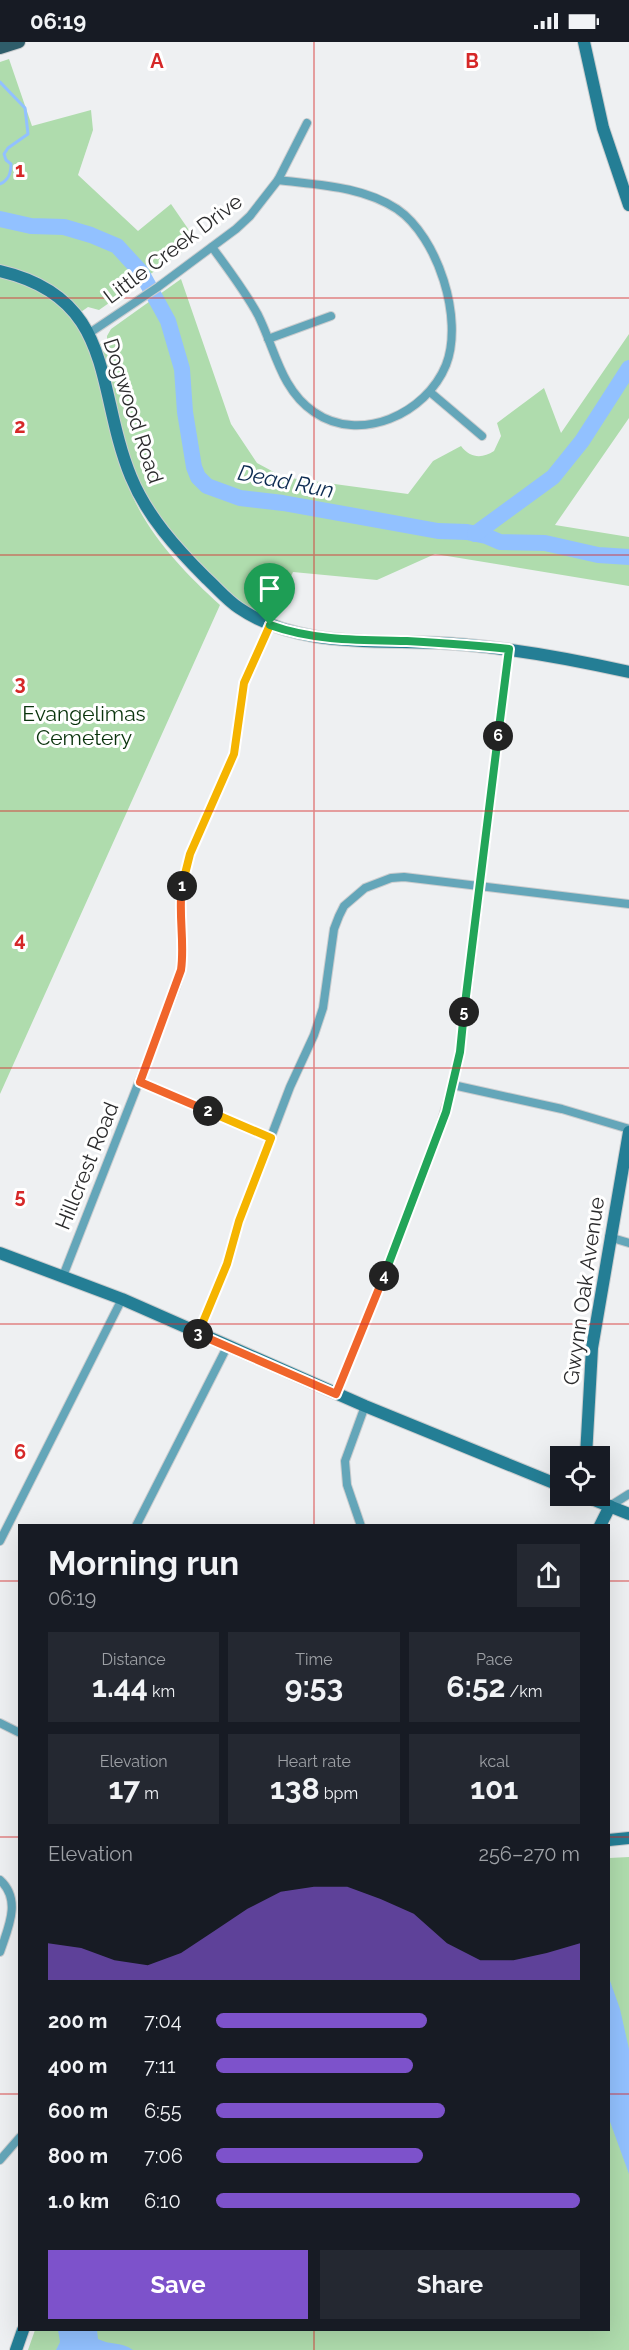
<!DOCTYPE html>
<meta charset="utf-8">
<style>
:root{--surface:#171b24;--page:#242831;--text:#f1f3f6;--muted:#9ea1a6;--accent:#7d52cb}
body{margin:0;font-family:Raleway,sans-serif;background:var(--page);color:var(--text);height:100vh;display:flex;flex-direction:column;font-size:22px;white-space:nowrap}
*{box-sizing:border-box;margin:0}
p{font-size:20px;color:var(--muted)}
.icon{flex:none;width:33px;height:33px;fill:none;stroke:currentColor;stroke-width:2;stroke-linecap:round;stroke-linejoin:round}
.map{position:relative;flex:1;overflow:hidden}
.drawer{position:absolute;left:18px;top:1482px;width:592px;height:807px;display:flex;flex-direction:column;background:var(--surface);border-radius:0px;box-shadow:0 6px 24px #0002}
.drawer>*{flex:none}
.controls{position:absolute;left:550px;top:1404px;display:grid;gap:12px}
.controls a{display:grid;place-items:center;width:60px;height:60px;border-radius:0px;background:var(--surface);box-shadow:0 6px 24px #0002;font-size:30px}
.pin{position:absolute;display:grid;place-items:center;width:51px;height:51px;color:#fff;margin:-62px -26px;border-radius:50% 50% 50% 0;rotate:-45deg;box-shadow:0 0 6px #0007}
.pin .icon{rotate:45deg}
.km{position:absolute;width:30px;height:30px;margin:-15px;border-radius:50%;background:#222;color:#fff;font-size:16px;line-height:30px;text-align:center}
.round{display:grid;place-items:center;flex:none;width:63px;height:63px;border-radius:0px;background:var(--page)}
.overview{display:flex;align-items:center;justify-content:space-between;height:102px;padding:0 30px}
h1{font-size:33px;font-weight:700;line-height:45px}
.stats{display:grid;grid-template-columns:repeat(3,1fr);gap:9px;height:102px;padding:6px 30px}
.stats div{display:grid;align-content:center;border-radius:0px;background:var(--page);text-align:center}
.stats b{font-size:30px;font-weight:700}
.stats small{font-size:16px;font-weight:400}
.stats p{font-size:16px}
.chart{height:168px;padding:12px 30px}
.chart p{display:flex;justify-content:space-between}
.chart svg{width:100%;height:108px;margin-top:6px;fill:var(--accent);opacity:.7}
.cta{display:flex;gap:12px;margin-top:auto;padding:12px 30px}
.cta a{flex:1;height:69px;border-radius:0px;background:var(--accent);color:#fff;font-size:24px;font-weight:700;line-height:69px;text-align:center}
.cta a+a{background:var(--page);color:var(--text)}
ul{padding:0 30px;list-style:none;font-size:20px}
li{display:grid;grid-template-columns:96px 72px 1fr;align-items:center;height:45px}
li i{height:15px;border-radius:8px;background:var(--accent)}
.status{display:flex;justify-content:space-between;align-items:center;height:42px;padding:0 30px;background:var(--surface);direction:ltr}
.status svg{height:16px;fill:currentColor}
.map>svg:first-child{display:block}
</style>
<div class="status"><b>06:19</b><svg viewBox="0 0 49 12"><path d="M0 12V9h3v3zM5 12V6h3v6zM10 12V3h3v9zM15 12V0h3v12zM26 1h20v11H26zM47 4h2v5h-2z"/></svg></div>
<div class="map">
<svg width="629" height="2308" viewBox="0 0 629 2308">
<rect width="100%" height="100%" fill="#eef0f2"/>
<g fill="#afdcad">
<polygon points="9,17 32,84 91,68 93,88 78,133 138,189 171,162 193,194 189,205 99,268 88,265 78,272 0,224 0,20"/>
<path d="M0 234C25 242 50 249 68 269 103 305 110 404 132 453 151 496 186 532 220 563L0 1052Z"/>
<path d="M181 237 231 382 257 421 283 435 408 452 433 419 461 404C470 416 482 417 494 409L501 394 497 381 544 346 561 391 629 292V376L555 483 629 495V544L435 512 377 538 293 530 269 582 226 556 144 463 95 304 107 299V294L111 287Z"/>
<polygon points="629,1815 629,2308 28,2308 35,2288 609,2288 609,1816"/>
</g>
<g fill="#92c1ff">
<polygon points="609,1936 620,1967 629,2007 629,2132 609,2077"/>
<path d="M58 2288H97L98 2297C109 2303 123 2300 133 2308H56L60 2300Z"/>
</g>
<g fill="none" stroke-linecap="round" stroke-linejoin="round">
<path stroke="#92c1ff" stroke-width="3" d="M0 40 25 66 28 92 8 106 4 112 6 118 11 122C11 131 9 138 0 142"/>
<g stroke="#92c1ff" stroke-width="16">
<polyline points="0,177 31,184 64,185 91,193 117,204 141,230 168,279 182,327 185,370 194,425 198,435 207,444 240,456 283,461 438,489 467,490 486,494 500,500 545,501 598,513 629,515"/>
<polyline points="475,492 553,435 582,399 629,326"/>
</g>
<g stroke="#cbcdcf" stroke-width="10">
<g id="street">
<path d="M212 205C228 227 245 249 258 273 275 307 281 348 314 370 360 402 426 372 446 323 464 277 438 195 397 167 362 144 318 143 278 138"/>
<polyline points="88,292 158,245 236,187 250,174 278,138 307,81"/>
<polyline points="268,297 331,274"/>
<polyline points="430,350 482,394"/>
<polyline points="140,1040 271,1096"/>
<polyline points="453,1043 562,1067 629,1087"/>
<polyline points="609,1195 629,1201"/>
<polyline points="63,1234 176,945 181,928 183,910 181,868 184,833 190,812 234,712 244,641 270,583"/>
<polyline points="198,1292 227,1222 239,1179 290,1045 314,993 323,966 334,887 339,874 344,864 365,846 391,836 404,835 629,862"/>
<path d="M336 1352C357 1303 376 1252 396 1202 421 1139 446 1077 460 1010L509 607"/>
<polyline points="610,1464 629,1452"/>
<polyline points="136,1484 227,1305"/>
<polyline points="361,1484 347,1443 345,1419 365,1364"/>
<polyline points="0,1499 122,1257"/>
<polyline points="0,1681 20,1691"/>
<path d="M0 1838C22 1858 8 1886 0 1910"/>
<polyline points="0,2118 20,2095"/>
</g>
</g>
<g stroke="#cbcdcf" stroke-width="14">
<g id="secondary">
<polyline points="584,0 603,86 629,163"/>
<path d="M0 229C117 256 95 348 131 435 147 474 176 506 206 536 217 546 227 558 239 566 305 611 393 595 468 603 523 608 576 618 629 630"/>
<polyline points="0,1211 122,1257 365,1364 561,1444"/>
<polyline points="586,1414 592,1306 629,1090"/>
<polyline points="584,1454 629,1472"/>
<polyline points="600,1484 610,1464"/>
<polyline points="609,1798 629,1796"/>
<polyline points="16,2308 23,2288"/>
</g>
</g>
<g stroke="#cbcdcf" stroke-width="14">
<polyline id="primary" points="0,6 19,0"/>
</g>
<use href="#street" stroke="#64a6b9" stroke-width="8"/>
<use href="#secondary" stroke="#247e95" stroke-width="12"/>
<use href="#primary" stroke="#2f5d6a" stroke-width="12"/>
</g>
<g fill="none" stroke-linecap="round" stroke-linejoin="round">
<g stroke="#fff" stroke-width="12">
<polyline id="split-1" points="182,844 190,812 234,712 244,641 270,583"/>
</g>
<g stroke="#fff" stroke-width="12">
<path id="split-2" d="M182 844C178 872 185 900 181 928L140 1040 208 1069"/>
</g>
<g stroke="#fff" stroke-width="12">
<polyline id="split-3" points="198,1292 227,1222 239,1179 271,1096 208,1069"/>
</g>
<g stroke="#fff" stroke-width="12">
<polyline id="split-4" points="198,1292 336,1352 384,1234"/>
</g>
<g stroke="#fff" stroke-width="12">
<polyline id="split-5" points="384,1234 446,1070 460,1010 464,970"/>
</g>
<g stroke="#fff" stroke-width="12">
<polyline id="split-6" points="464,970 498,694"/>
</g>
<g stroke="#fff" stroke-width="12">
<path id="split-7" d="M270 583C314 599 361 598 407 599 441 601 475 603 509 607L498 694"/>
</g>
<use href="#split-1" stroke="#f5b400" stroke-width="8"/>
<use href="#split-2" stroke="#f0652b" stroke-width="8"/>
<use href="#split-3" stroke="#f5b400" stroke-width="8"/>
<use href="#split-4" stroke="#f0652b" stroke-width="8"/>
<use href="#split-5" stroke="#22a559" stroke-width="8"/>
<use href="#split-6" stroke="#22a559" stroke-width="8"/>
<use href="#split-7" stroke="#22a559" stroke-width="8"/>
</g>
<path fill="none" stroke="#d62828" stroke-width="1.5" stroke-opacity="0.55" d="M314 0V1484M0 256H629M0 513H629M0 769H629M0 1026H629M0 1282H629M0 1539H20M609 1539H629M0 1795H20M609 1795H629M0 2052H20M609 2052H629M314 2288V2308"/>
<g text-anchor="middle" stroke-width="6" stroke-linejoin="round" paint-order="stroke">
<g font-size="21" fill="#2c2c2d" stroke="#fff">
<text transform="translate(173 207) rotate(-37)" y="7">Little Creek Drive</text>
<text transform="translate(133 369) rotate(72)" y="7">Dogwood Road</text>
<text transform="translate(87 1124) rotate(-68)" y="7">Hillcrest Road</text>
<text transform="translate(584 1249) rotate(-82)" y="7">Gwynn Oak Avenue</text>
</g>
<g font-size="21" fill="#09330c" stroke="#fff">
<text x="84" y="679">Evangelimas<tspan x="84" dy="24">Cemetery</tspan></text>
</g>
<g font-size="22" font-style="italic" fill="#0b2a50" stroke="#fff">
<text transform="translate(286 439) rotate(11)" y="8">Dead Run</text>
</g>
</g>
<g font-size="20" text-anchor="middle" font-weight="bold" fill="#d62828" stroke="#fff" stroke-width="6" stroke-linejoin="round" paint-order="stroke">
<text x="157" y="26">A</text>
<text x="472" y="26">B</text>
<text x="20" y="135">1</text>
<text x="20" y="391">2</text>
<text x="20" y="648">3</text>
<text x="20" y="904">4</text>
<text x="20" y="1161">5</text>
<text x="20" y="1417">6</text>
</g>
</svg>
<div class="controls">
<a><svg class="icon" aria-label="locate" viewBox="0 0 24 24"><circle cx="12" cy="12" r="6"/><path d="M12 2v4M12 18v4M2 12h4M18 12h4"/></svg></a>
</div>
<div class="pin" style="left:270px;top:583px;background:#1e9e55"><svg class="icon" aria-label="arrive" viewBox="0 0 24 24"><path d="M6 21V4h12l-3 4 3 4H6"/></svg></div>
<b class="km" style="left:182px;top:844px">1</b>
<b class="km" style="left:208px;top:1069px">2</b>
<b class="km" style="left:198px;top:1292px">3</b>
<b class="km" style="left:384px;top:1234px">4</b>
<b class="km" style="left:464px;top:970px">5</b>
<b class="km" style="left:498px;top:694px">6</b>
<section class="drawer">
<div class="overview"><div><h1>Morning run</h1><p>06:19</p></div><a class="round"><svg class="icon" aria-label="share" viewBox="0 0 24 24"><path d="M12 15V3M7 8l5-5 5 5M5 13v7h14v-7"/></svg></a></div>
<div class="stats">
<div><p>Distance</p><b>1.44<small> km</small></b></div>
<div><p>Time</p><b>9:53</b></div>
<div><p>Pace</p><b>6:52<small> /km</small></b></div>
</div>
<div class="stats">
<div><p>Elevation</p><b>17<small> m</small></b></div>
<div><p>Heart rate</p><b>138<small> bpm</small></b></div>
<div><p>kcal</p><b>101</b></div>
</div>
<div class="chart"><p><span>Elevation</span>256–270 m</p>
<svg viewBox="0 0 160 44" preserveAspectRatio="none"><path d="M0 44V29L10 31L20 36L30 38L40 33L50 24L60 15L70 8L80 6L90 6L100 11L110 17L120 29L130 36L140 36L150 33L160 29V44z"/></svg>
</div>
<ul>
<li><b>200 m</b>7:04<i style="width:58%"></i></li>
<li><b>400 m</b>7:11<i style="width:54%"></i></li>
<li><b>600 m</b>6:55<i style="width:63%"></i></li>
<li><b>800 m</b>7:06<i style="width:57%"></i></li>
<li><b>1.0 km</b>6:10<i style="width:100%"></i></li>
</ul>
<div class="cta"><a>Save</a><a>Share</a></div>
</section>
</div>
